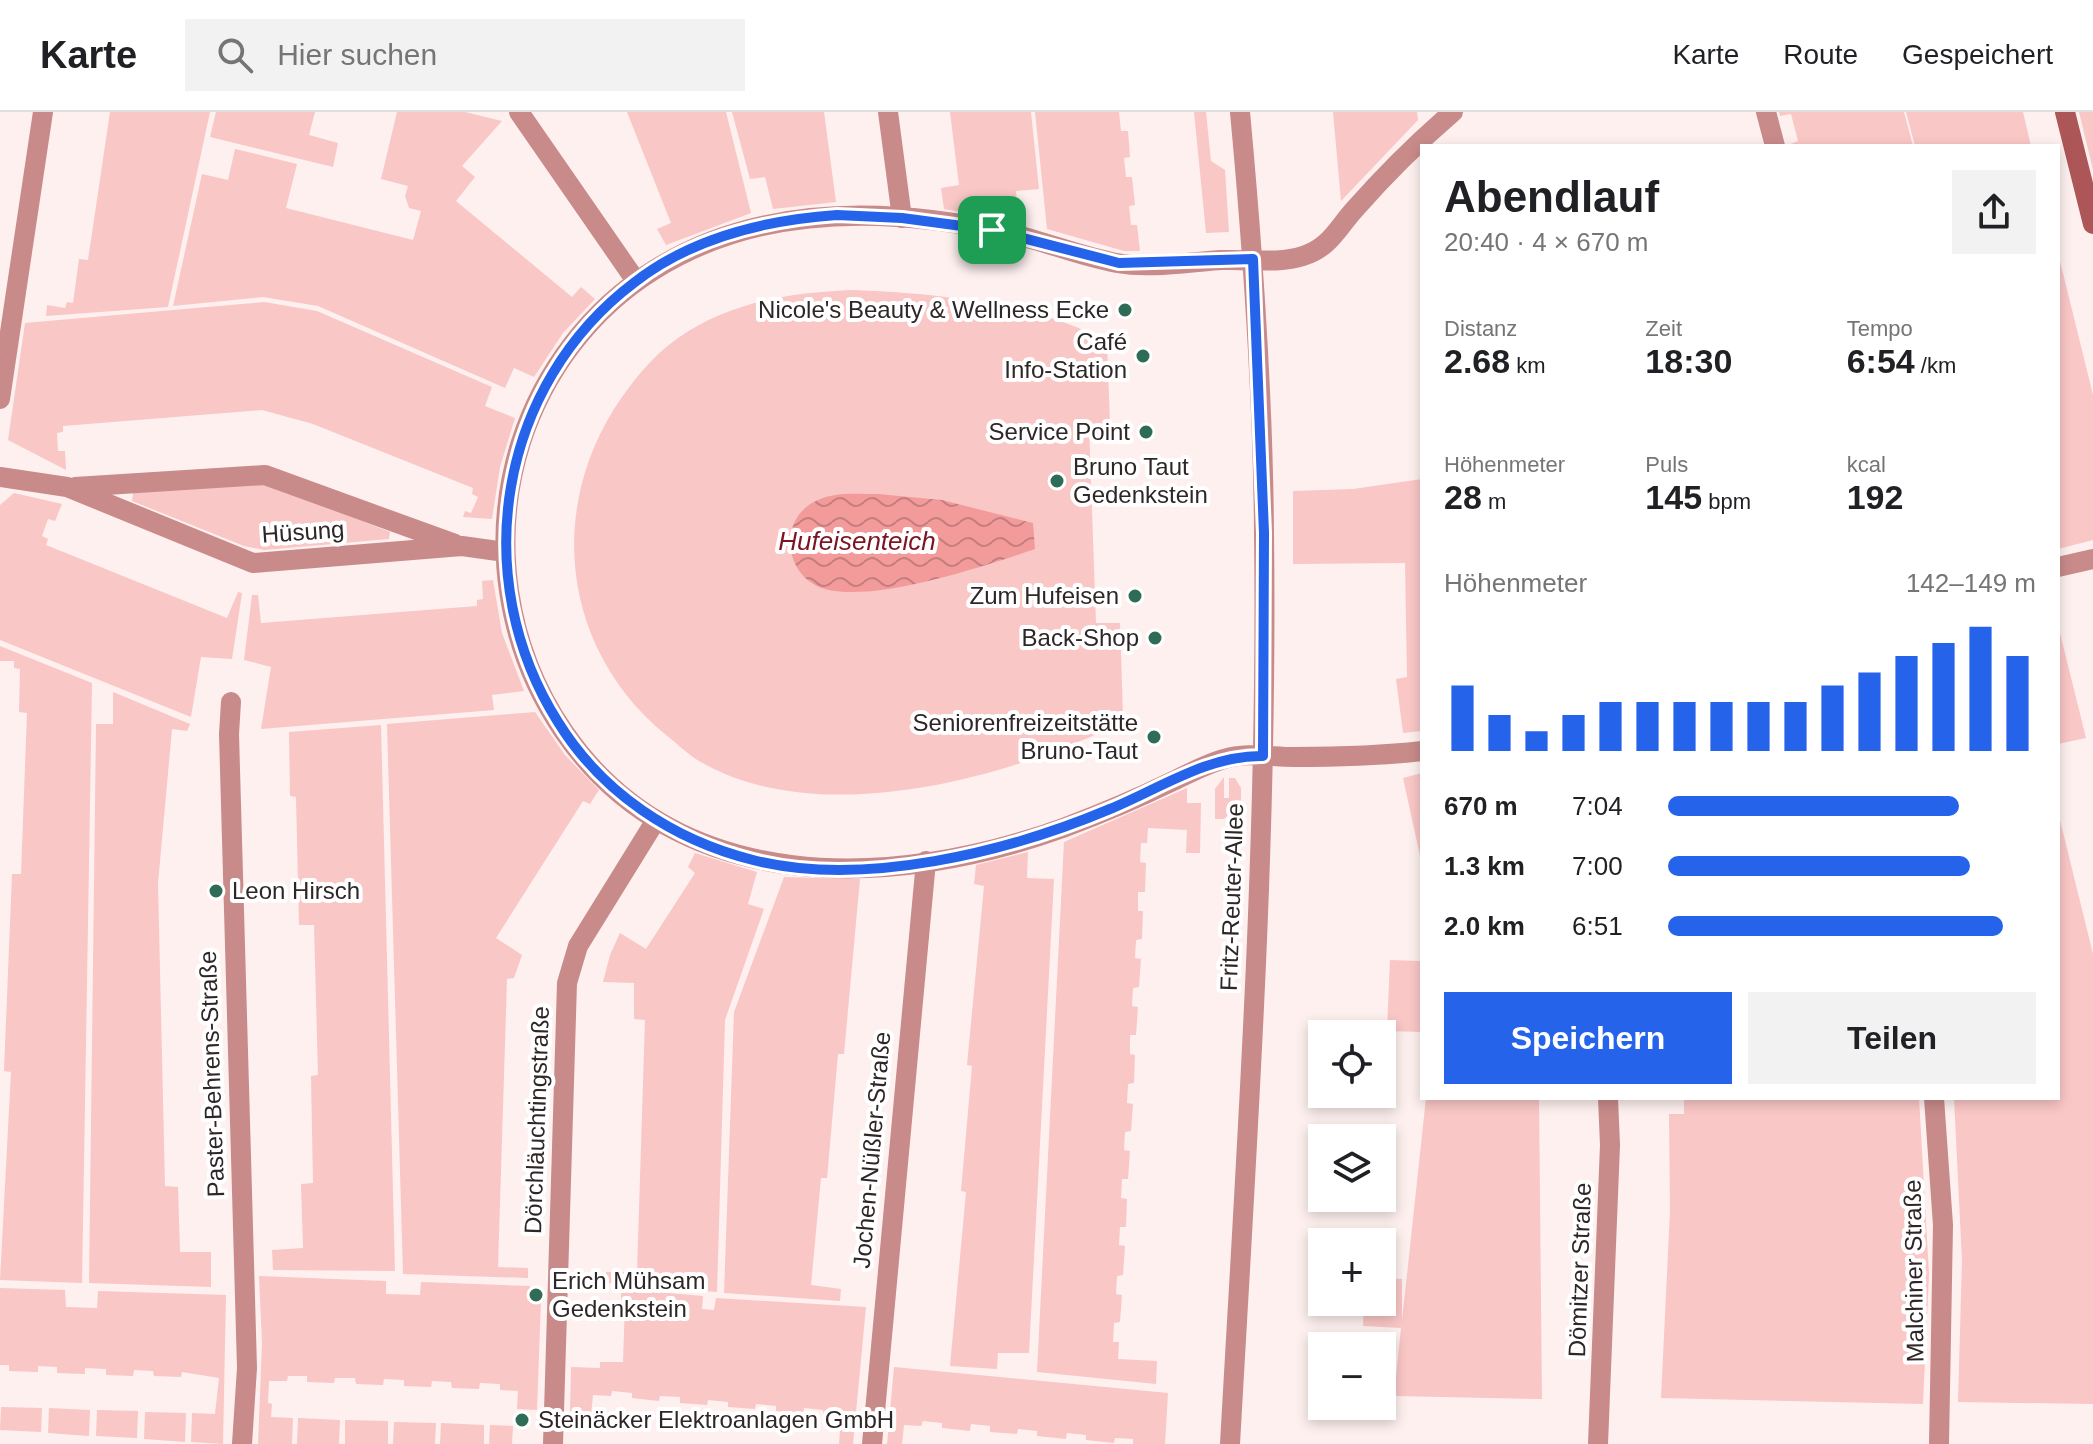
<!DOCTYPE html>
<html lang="de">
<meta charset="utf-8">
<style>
:root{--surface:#fff;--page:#f2f2f2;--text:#202124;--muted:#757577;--line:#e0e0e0;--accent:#2563eb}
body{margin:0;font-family:Arial,sans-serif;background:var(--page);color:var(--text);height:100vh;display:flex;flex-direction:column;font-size:30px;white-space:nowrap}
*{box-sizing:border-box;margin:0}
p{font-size:26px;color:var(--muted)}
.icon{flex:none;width:44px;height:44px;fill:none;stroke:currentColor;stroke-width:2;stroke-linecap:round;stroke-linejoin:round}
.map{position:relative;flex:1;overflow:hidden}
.side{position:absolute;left:1420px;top:32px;width:640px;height:956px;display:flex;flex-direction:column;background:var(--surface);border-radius:0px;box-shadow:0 4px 12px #0003}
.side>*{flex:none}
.tools{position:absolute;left:1308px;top:908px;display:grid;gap:16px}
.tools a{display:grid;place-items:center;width:88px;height:88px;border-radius:0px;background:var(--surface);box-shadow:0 4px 12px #0003;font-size:40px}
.pin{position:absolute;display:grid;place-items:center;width:68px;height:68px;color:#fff;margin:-34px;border-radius:16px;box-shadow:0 4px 12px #0006}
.round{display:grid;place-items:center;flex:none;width:84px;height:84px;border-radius:0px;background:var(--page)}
.overview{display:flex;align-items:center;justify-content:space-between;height:136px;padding:0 24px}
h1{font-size:44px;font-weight:700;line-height:60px}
.figures{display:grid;grid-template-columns:repeat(3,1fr);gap:12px;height:136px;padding:8px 24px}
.figures div{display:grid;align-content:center}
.figures b{font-size:34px;font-weight:700}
.figures small{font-size:22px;font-weight:400}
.figures p{font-size:22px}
.chart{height:224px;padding:16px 24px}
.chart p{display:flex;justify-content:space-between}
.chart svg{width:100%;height:144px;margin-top:8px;stroke:var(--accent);stroke-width:6}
.button{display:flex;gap:16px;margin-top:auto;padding:16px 24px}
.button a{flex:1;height:92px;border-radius:0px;background:var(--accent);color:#fff;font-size:32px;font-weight:700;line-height:92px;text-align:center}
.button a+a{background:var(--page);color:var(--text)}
ul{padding:0 24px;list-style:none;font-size:26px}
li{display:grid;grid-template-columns:128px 96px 1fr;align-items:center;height:60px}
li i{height:20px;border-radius:10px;background:var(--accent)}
header{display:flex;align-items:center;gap:48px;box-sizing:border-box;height:112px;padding:0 40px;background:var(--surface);border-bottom:2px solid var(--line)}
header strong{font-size:38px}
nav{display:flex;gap:44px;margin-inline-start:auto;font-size:28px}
.search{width:560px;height:72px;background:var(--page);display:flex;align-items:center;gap:20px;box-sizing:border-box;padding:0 28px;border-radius:0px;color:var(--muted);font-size:30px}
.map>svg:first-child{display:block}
</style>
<header>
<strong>Karte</strong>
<div class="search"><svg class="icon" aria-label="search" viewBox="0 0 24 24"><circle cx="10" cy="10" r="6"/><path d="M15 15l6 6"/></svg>Hier suchen</div>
<nav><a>Karte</a><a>Route</a><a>Gespeichert</a></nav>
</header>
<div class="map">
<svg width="2093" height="1332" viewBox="0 0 2093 1332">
<defs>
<pattern id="water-waves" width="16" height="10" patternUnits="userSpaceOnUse" patternTransform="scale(2)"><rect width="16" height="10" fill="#f39b9b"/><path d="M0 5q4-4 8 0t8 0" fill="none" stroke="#c57e7e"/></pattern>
</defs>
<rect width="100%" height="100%" fill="#fdf0ef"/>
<g fill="#f9c7c6">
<polygon points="110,0 210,0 168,195 46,204 47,193 65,196 67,190 73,191 79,147 88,148"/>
<polygon points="216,0 315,0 309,23 338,31 333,55 210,25"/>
<polygon points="397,0 465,0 502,9 462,54 475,65 456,89 572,185 581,175 595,187 563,221 534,265 514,256 505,276 318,194 263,185 173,194 202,62 228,68 235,37 297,52 286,96 413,128 421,99 409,96 405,84 408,74 381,67"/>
<polygon points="627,0 726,0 751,101 666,133 657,117 671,111"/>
<polygon points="732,0 824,0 836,90 773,97 765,65 750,67"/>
<polygon points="950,0 1031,0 1039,77 1016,79 1019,110 944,97 941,76 959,73"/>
<polygon points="1035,0 1119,0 1121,19 1128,19 1130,45 1124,46 1126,65 1132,65 1135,93 1129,94 1131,113 1137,113 1140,139 1124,139 1047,117"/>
<polygon points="1194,0 1206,0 1211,49 1225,58 1229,120 1206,121"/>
<polygon points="1333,0 1417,0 1418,8 1341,89"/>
<polygon points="1779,0 1904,0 1913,34 1786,34 1798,29 1791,2 1780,4"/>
<polygon points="1906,0 2023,0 2031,34 1915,34"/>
<polygon points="2079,0 2093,0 2093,58"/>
<polygon points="2058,141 2093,283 2093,428 2058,437"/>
<path d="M850 178C921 180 1047 191 1107 231L1110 312 1089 313 1096 511H1120L1123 604 1118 612C1004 668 816 718 699 649 687 642 677 631 666 623 566 541 546 406 614 297 631 271 652 244 678 226 730 190 789 181 850 178Z"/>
<polygon points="264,190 317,199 492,275 485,294 515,306 500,355 492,407 463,405 465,399 471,401 478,385 472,382 473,376 313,312 262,298 63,314 63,320 57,321 58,339 65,339 66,358 8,328 25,211"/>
<polygon points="1422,367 1422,619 1403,621 1396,567 1407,565 1405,451 1293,452 1293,379 1353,377"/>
<polygon points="254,372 274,374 390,420 389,427 264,438 244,434 132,389 133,381"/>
<polygon points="14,381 62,392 55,409 48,407 42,424 48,427 46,433 227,506 238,480 242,481 232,547 201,545 191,605 0,528 0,393"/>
<polygon points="493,468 502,521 524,579 492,583 494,598 261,617 271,555 244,548 252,483 258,483 261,511 477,494 477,488 483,487 482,469"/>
<polygon points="2058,513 2086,626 2058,632"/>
<polygon points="0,534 92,571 82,1171 0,1168 11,960 4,959 12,762 21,762 27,601 19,600 20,557 14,556 14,549 0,549"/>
<polygon points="113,580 190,612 187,619 172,617 158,771 165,1074 178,1075 180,1140 211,1140 211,1175 89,1171 96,612 113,612"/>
<polygon points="535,600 565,643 599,678 590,692 583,689 496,826 522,843 514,866 507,867 498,1155 528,1156 528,1166 403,1162 387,612"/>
<polygon points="381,613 395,1159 273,1158 272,1138 303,1136 301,1072 313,1071 311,964 318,963 314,813 299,813 296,685 290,684 289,620"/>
<polygon points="1422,661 1422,753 1403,666"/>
<polygon points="1224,665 1224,686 1229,686 1229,666 1235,666 1241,676 1241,691 1224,707 1215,707 1215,677"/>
<polygon points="1187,676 1187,691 1201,691 1200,741 1186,741 1187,718 1148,716 1147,731 1141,731 1140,750 1146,751 1145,780 1138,780 1138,799 1143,799 1142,827 1136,828 1135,846 1141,847 1139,875 1133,876 1132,894 1138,895 1136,923 1130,923 1130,942 1135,943 1134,971 1128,972 1127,991 1133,992 1131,1019 1125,1020 1124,1038 1130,1039 1128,1067 1122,1067 1121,1086 1127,1087 1126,1115 1120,1115 1119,1133 1125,1134 1123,1163 1117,1164 1116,1182 1122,1183 1120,1210 1114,1211 1113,1230 1119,1230 1118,1247 1157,1249 1156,1272 1037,1260 1064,730"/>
<polygon points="2058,700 2093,842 2093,1292 1958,1290 1962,1149 1954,986 2058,986"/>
<polygon points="1028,740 1027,766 1054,767 1029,1241 998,1241 997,1257 950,1254 966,1080 961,1079 972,954 967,953 984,774 974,772 976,753"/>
<polygon points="695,741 757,760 748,792 764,797 725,908 717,1180 606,1171 606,1160 637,1160 645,908 634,907 634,871 603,870 610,843 620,821 646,837 695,761 688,755"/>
<polygon points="784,765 860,767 844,942 838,942 827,1066 821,1066 811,1173 841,1177 840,1189 724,1181 734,900"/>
<polygon points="1390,848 1422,849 1422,920 1387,919"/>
<polygon points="1426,986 1539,986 1542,1287 1394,1284 1401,1216 1363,1214 1364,1190 1382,1190 1382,1166 1402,1167 1402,1209"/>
<polygon points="1684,986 1919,986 1929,1162 1923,1292 1661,1286 1670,1099 1669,1002 1684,1002"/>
<polygon points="259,1164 386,1169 386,1182 420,1183 421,1170 530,1174 530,1186 541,1187 537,1298 517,1297 518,1279 500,1278 500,1272 480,1271 479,1277 452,1276 451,1270 432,1269 431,1275 404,1274 404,1268 384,1267 383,1273 356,1272 355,1266 335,1266 334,1271 307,1270 307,1264 288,1264 287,1269 269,1269 268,1291 272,1292 271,1305 293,1306 292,1332 258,1332 262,1231"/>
<polygon points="0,1176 65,1178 66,1195 97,1196 98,1179 226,1183 223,1332 191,1330 192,1301 215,1302 219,1266 182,1260 181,1265 154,1264 153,1259 134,1258 133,1264 106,1263 106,1257 85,1256 85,1262 57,1261 57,1255 38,1254 38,1260 9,1259 9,1253 0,1253"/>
<polygon points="621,1177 703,1184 702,1197 714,1198 716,1186 866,1195 853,1332 839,1332 841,1305 823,1304 823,1298 804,1296 803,1302 776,1299 776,1294 756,1292 755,1297 728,1295 728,1290 708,1288 707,1293 680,1291 680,1285 660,1284 659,1289 632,1286 632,1281 612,1279 611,1284 593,1283 591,1303 570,1301 571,1255 600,1256 600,1250 623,1250 625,1190 621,1189"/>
<polygon points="894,1255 1168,1281 1165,1332 1133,1332 1133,1327 1115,1326 1114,1331 1086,1328 1086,1323 1067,1321 1066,1327 1037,1324 1037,1319 1018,1317 1017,1322 990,1320 990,1314 971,1312 970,1319 942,1316 942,1311 923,1309 921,1314 904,1313 902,1332 887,1332"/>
<polygon points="1,1295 42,1296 41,1320 0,1318"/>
<polygon points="49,1296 90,1298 89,1324 48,1321"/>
<polygon points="97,1298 138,1299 137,1326 96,1324"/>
<polygon points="145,1300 186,1301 185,1330 144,1327"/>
<polygon points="298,1306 340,1308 339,1332 297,1332"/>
<polygon points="345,1308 388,1309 388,1332 345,1332"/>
<polygon points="394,1310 436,1311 435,1332 393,1332"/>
<polygon points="441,1311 484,1313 484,1332 440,1332"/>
<polygon points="490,1313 513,1314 512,1332 489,1332"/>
</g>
<path fill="url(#water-waves)" d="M878 382 942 388 1033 411 1035 437C985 454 875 491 825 477 786 466 777 412 812 391 831 379 857 382 878 382Z"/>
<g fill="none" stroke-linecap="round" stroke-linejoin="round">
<g stroke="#c88b8a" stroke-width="20">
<polyline points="519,0 636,169"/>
<polyline points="888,0 902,106"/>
<polyline points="1766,0 1775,34"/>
<polyline points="0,287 43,0"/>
<polyline points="0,365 67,375 253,451 462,434 505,440"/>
<polyline points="75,375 265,363 455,432"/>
<polyline points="2058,455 2093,447"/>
<polyline points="231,590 229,622 247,1256 242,1332"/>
<path d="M1422 639C1379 644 1337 645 1294 645 1271 645 1246 640 1224 647 1206 652 1188 662 1171 670 1136 687 1100 702 1063 716 893 777 678 786 564 620 506 535 490 428 521 330 544 259 591 197 654 158 762 90 895 95 1016 123 1049 131 1083 145 1117 151 1150 157 1189 150 1222 148 1248 147 1279 152 1303 144 1329 136 1337 117 1354 98 1384 64 1418 30 1453 0"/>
<polyline points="1934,986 1943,1113 1939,1332"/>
<polyline points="553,1332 567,871 578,834 656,708"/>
<polyline points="872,1332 926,749"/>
<path d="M1230 1332C1247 1029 1268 725 1264 421 1263 281 1253 140 1240 0"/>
<polyline points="1598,1332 1610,1033 1608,986"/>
</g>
<polyline stroke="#ad5658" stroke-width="20" points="2065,0 2093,112"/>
</g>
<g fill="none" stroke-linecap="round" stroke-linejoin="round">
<g stroke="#fff" stroke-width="16">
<path id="route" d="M837 103 902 106 992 118 1119 151 1253 147 1264 421 1263 644C1208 643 1159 677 1110 697 1008 740 863 776 753 748 673 728 602 681 558 610 467 466 498 273 635 170 693 125 765 108 837 103Z"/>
</g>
<use href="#route" stroke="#2563eb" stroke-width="10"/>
</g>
<g fill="#2e6c58" stroke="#fff" stroke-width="3">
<circle cx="1125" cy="198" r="8"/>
<circle cx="1143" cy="244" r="8"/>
<circle cx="1146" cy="320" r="8"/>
<circle cx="1057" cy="369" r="8"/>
<circle cx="1135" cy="484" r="8"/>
<circle cx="1155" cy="526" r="8"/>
<circle cx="1154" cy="625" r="8"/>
<circle cx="216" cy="779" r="8"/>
<circle cx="536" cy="1183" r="8"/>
<circle cx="522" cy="1308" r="8"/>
</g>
<g text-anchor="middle" stroke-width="8" stroke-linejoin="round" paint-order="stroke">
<g font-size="24" fill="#2f2727" stroke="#fff" text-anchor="end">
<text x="1109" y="206">Nicole's Beauty &amp; Wellness Ecke</text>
<text x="1127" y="238">Café<tspan x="1127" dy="28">Info-Station</tspan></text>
<text x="1130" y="328">Service Point</text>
<text x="1073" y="363" text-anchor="start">Bruno Taut<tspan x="1073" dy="28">Gedenkstein</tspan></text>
<text x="1119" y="492">Zum Hufeisen</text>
<text x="1139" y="534">Back-Shop</text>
<text x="1138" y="619">Seniorenfreizeitstätte<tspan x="1138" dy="28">Bruno-Taut</tspan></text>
<text x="232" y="787" text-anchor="start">Leon Hirsch</text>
<text x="552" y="1177" text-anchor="start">Erich Mühsam<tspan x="552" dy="28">Gedenkstein</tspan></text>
<text x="538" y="1316" text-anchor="start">Steinäcker Elektroanlagen GmbH</text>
</g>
<g font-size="24" fill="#2f2727" stroke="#fff">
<text transform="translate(303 420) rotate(-4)" y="8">Hüsung</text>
<text transform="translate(1232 785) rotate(-88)" y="8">Fritz-Reuter-Allee</text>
<text transform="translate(212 962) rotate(-92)" y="8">Paster-Behrens-Straße</text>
<text transform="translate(537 1008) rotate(-88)" y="8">Dörchläuchtingstraße</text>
<text transform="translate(872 1038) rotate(-85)" y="8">Jochen-Nüßler-Straße</text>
<text transform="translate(1580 1158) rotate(-88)" y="8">Dömitzer Straße</text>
<text transform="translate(1914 1159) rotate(-91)" y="8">Malchiner Straße</text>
</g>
<g font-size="26" font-style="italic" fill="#7c1523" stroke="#fff">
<text x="857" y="438">Hufeisenteich</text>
</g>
</g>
</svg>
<div class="tools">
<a><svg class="icon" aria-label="locate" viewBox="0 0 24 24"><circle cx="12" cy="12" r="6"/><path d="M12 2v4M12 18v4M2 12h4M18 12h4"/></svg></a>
<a><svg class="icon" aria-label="layers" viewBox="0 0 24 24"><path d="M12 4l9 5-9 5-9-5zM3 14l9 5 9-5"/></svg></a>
<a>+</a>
<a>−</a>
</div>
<div class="pin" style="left:992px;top:118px;background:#1e9e55"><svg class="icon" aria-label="arrive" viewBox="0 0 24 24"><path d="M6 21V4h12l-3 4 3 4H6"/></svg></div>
<section class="side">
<div class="overview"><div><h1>Abendlauf</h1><p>20:40 · 4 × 670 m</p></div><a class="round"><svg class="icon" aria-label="share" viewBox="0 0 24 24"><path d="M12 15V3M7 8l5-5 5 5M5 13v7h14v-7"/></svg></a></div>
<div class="figures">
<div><p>Distanz</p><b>2.68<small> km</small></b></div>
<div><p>Zeit</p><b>18:30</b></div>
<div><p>Tempo</p><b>6:54<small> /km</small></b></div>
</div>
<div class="figures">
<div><p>Höhenmeter</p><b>28<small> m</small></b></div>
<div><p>Puls</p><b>145<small> bpm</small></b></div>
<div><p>kcal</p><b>192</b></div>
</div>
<div class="chart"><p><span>Höhenmeter</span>142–149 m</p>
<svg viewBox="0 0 160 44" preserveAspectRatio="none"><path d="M5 44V24M15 44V33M25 44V38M35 44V33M45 44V29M55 44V29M65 44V29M75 44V29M85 44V29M95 44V29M105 44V24M115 44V20M125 44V15M135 44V11M145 44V6M155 44V15"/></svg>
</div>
<ul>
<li><b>670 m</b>7:04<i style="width:79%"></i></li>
<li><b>1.3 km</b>7:00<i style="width:82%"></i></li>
<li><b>2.0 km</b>6:51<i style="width:91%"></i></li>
</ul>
<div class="button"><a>Speichern</a><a>Teilen</a></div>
</section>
</div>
